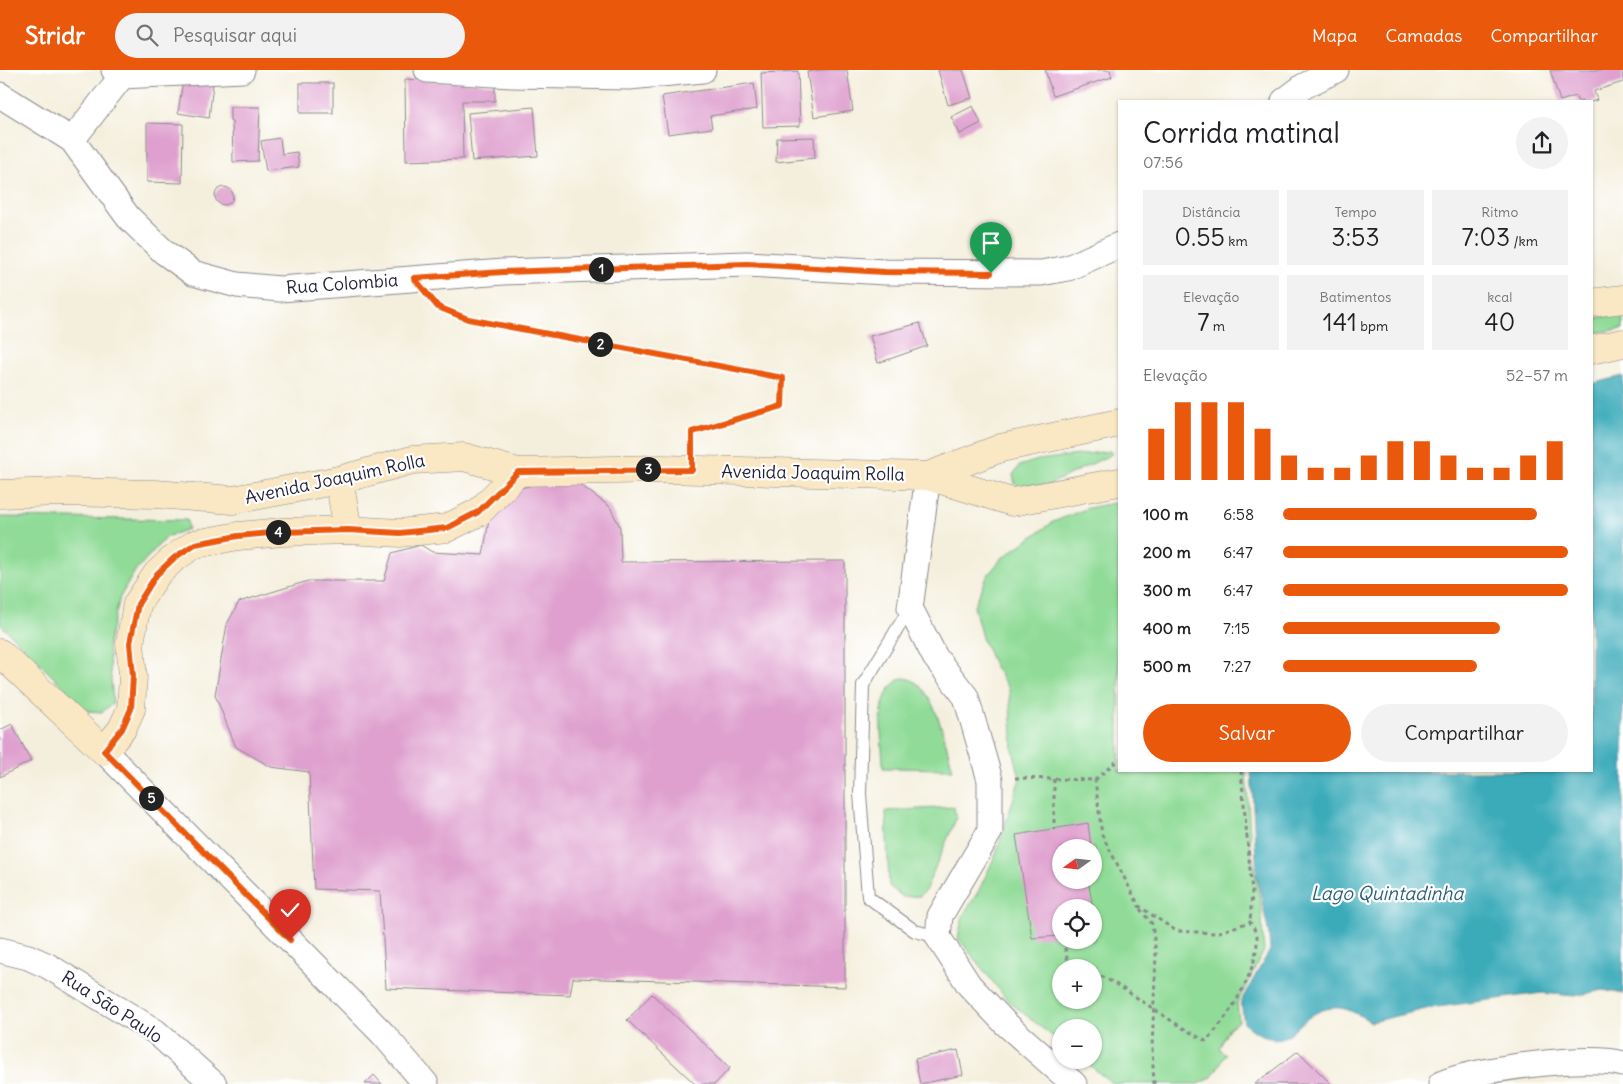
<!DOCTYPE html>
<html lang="pt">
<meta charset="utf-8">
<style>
:root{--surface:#fff;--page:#f2f2f2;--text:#202124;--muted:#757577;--accent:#ea580c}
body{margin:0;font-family:Delius,sans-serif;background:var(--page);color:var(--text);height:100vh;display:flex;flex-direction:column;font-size:19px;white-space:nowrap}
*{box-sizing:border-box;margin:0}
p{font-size:16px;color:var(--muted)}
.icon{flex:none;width:28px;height:28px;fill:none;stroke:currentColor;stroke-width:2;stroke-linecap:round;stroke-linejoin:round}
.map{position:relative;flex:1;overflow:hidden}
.drawer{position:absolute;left:1118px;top:30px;width:475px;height:672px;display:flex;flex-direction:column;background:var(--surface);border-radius:0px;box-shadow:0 1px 4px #0004}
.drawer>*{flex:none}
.needle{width:32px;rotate:255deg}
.tools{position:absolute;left:1052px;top:769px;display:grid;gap:10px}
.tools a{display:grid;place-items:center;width:50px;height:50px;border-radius:50%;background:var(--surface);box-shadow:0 1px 4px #0004;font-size:25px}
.pin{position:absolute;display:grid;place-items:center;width:42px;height:42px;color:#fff;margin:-51px -21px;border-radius:50% 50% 50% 0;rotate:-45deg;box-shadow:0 0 5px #0007}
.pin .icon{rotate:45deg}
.km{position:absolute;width:25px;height:25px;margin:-12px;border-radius:50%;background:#222;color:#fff;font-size:14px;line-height:25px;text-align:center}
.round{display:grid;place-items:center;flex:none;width:52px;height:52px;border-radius:26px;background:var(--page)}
.head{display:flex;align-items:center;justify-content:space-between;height:85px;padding:0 25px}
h1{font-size:28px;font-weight:600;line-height:38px}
.stats{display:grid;grid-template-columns:repeat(3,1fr);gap:8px;height:85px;padding:5px 25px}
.stats div{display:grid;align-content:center;border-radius:0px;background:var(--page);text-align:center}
.stats b{font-size:25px;font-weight:600}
.stats small{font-size:14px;font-weight:400}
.stats p{font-size:14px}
.chart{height:140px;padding:10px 25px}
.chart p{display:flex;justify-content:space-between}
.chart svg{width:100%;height:90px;margin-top:5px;stroke:var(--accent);stroke-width:6}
.button{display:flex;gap:10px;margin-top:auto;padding:10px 25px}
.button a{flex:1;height:58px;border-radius:30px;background:var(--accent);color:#fff;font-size:20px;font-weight:600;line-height:58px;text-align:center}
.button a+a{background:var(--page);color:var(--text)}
ul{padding:0 25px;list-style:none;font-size:16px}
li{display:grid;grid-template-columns:80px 60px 1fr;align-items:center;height:38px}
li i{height:12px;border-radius:6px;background:var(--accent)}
header{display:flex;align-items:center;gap:30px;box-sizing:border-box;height:70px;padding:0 25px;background:var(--accent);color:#fff}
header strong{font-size:24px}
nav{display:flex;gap:28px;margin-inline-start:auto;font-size:18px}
.search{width:350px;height:45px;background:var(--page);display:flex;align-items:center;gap:12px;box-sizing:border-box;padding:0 18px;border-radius:28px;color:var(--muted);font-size:19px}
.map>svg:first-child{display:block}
</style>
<header>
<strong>Stridr</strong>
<div class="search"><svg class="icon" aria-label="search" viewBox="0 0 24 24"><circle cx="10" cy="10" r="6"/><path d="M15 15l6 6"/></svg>Pesquisar aqui</div>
<nav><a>Mapa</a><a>Camadas</a><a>Compartilhar</a></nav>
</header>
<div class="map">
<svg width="1623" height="1014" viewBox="0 0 1623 1014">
<rect width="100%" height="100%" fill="#fff"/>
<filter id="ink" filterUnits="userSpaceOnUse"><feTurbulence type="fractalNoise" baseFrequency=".02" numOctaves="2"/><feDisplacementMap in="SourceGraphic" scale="10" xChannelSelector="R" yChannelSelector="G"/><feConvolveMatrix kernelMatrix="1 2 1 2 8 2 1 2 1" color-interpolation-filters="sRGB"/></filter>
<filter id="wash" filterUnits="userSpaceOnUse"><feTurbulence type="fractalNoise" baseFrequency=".0096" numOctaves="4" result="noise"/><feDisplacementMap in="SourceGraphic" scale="20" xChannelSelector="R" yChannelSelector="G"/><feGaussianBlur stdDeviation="1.12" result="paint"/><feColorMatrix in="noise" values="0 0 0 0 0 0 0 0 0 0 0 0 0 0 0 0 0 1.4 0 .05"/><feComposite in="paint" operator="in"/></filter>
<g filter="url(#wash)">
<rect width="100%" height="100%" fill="#f4efdd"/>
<g fill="#90db97" stroke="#597e69" fill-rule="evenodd">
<polygon points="1623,245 1623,259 1591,263 1591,248"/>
<polygon points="1110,381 1112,384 1048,415 1021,421 1015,414 1013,405 1019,396 1038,390"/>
<path d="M1119 432V701H1246L1251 780 1261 837 1264 881 1237 933 1239 951 1229 958 1219 979 1226 984 1212 1007 1199 1014H1113L1083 990H1094V958H1061V973L1008 931 958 868 963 845 978 822 996 784 1020 708 1013 680 1009 619 994 595 982 568 974 536 988 505 1002 488 1053 452 1088 438ZM1061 778H1094V810H1061ZM1061 838H1094V870H1061ZM1061 898H1094V930H1061Z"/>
<polygon points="0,447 187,450 188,459 166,467 135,501 120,527 108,574 113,633 102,642 87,641 0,554"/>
<path d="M901 608C934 606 945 674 953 699L883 698C883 669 872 626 901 608Z"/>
<polygon points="954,737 956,749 925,821 920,826 903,827 889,816 886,741"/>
</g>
<path fill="#3baab9" stroke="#2e667a" d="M1623 306V924L1603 920 1575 926 1542 923 1430 938 1371 952C1359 945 1346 936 1332 938 1291 943 1293 994 1244 953L1241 931 1270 880 1269 865 1257 807 1251 701H1591V314Z"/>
<g id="blocks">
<g fill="#dfa0cf">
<polygon points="821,0 847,0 853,41 814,47 807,2"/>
<polygon points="938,0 963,0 972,28 948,35"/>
<polygon points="1045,0 1110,0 1112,7 1053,26"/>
<polygon points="1550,0 1622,0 1623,12 1594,21 1597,30 1591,32 1577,31 1576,26 1560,31"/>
<polygon points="798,1 800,56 763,57 761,3"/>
<polygon points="405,9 495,14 495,31 462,31 463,89 406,91"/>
<polygon points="183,10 213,14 209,48 178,43"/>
<rect x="300" y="13" width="33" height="30"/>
<polygon points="754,13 757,39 710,46 712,58 668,64 662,26"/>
<polygon points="973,36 981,53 960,64 951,47"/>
<polygon points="230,37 260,37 258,91 233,92 232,51 230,51"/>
<polygon points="534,37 538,86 472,91 468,43"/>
<polygon points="147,53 183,54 182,113 147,112"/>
<polygon points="814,67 815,88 776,92 777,68"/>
<polygon points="280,68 282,84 297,82 299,97 266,101 261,71"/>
<circle cx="224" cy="126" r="9"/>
<polygon points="920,253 927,276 878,293 870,266"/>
<polygon points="545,412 578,413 610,437 620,457 621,492 845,491 845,917 573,908 570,925 386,918 380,821 314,819 309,702 271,697 236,677 215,625 227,554 239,532 308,511 384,511 392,483 421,475 432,482 483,485 490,444 517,419"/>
<polygon points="12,654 31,691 0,707 0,660"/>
<polygon points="1088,753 1091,776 1061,778 1061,810 1088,810 1093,838 1061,838 1061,866 1032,868 1016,765"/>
<polygon points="652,924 730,998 715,1014 695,1014 627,950"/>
<polygon points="958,980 963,1005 920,1014 915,989"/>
<polygon points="1298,981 1331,1014 1254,1014 1272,1001"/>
<polygon points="374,1005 382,1014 365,1014"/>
</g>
</g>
</g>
<g filter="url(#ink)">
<use href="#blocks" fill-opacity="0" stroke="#8b888c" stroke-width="1"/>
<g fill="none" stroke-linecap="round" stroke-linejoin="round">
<g stroke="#8b888c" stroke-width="14">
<polyline id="lane" points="910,538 863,615 860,724 868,827 915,861 938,867"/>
</g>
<g stroke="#8b888c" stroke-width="27">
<g id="street">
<polyline points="114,0 122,6 72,70 128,147 164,182 193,203 237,215 280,219 503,202 747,194 885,202 1041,203 1068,198 1119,175"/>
<polyline points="427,0 512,5 629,7 703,0"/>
<polyline points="122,6 242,0"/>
<polyline points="0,25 72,70"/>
<polyline points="1284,31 1304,16 1336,0"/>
<polyline points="928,406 910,538 935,587 966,627 990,710 990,761 940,846 938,867 969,915 1006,954 1074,1014"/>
<polyline points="104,681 383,964 426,1014"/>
<polyline points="0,880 28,887 48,896 156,962 214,1014"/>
<path d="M1441 1014C1471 999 1591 984 1623 994"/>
</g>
</g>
<g stroke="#8b888c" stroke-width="29">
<g id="secondary">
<polyline points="1591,233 1623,229"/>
<polyline points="1591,280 1623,273"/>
<polyline points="928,406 1001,378 1119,353"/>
<polyline points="339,410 348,460"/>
<polyline points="0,424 61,422 155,424 233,430 339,410 412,390 464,387 518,402 661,399 928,406 1012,432 1119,412"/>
<polyline points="0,583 104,681 122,659 131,639 133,606 130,573 137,534 157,504 174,488 195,474 238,466 282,462 348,460 400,463 447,458 479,442 518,402"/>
</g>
</g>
<g stroke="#8b888c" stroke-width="3" stroke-dasharray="4 4" stroke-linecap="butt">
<polyline points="435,234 438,237 468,249 783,308 782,336 692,362 692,374"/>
<polyline points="1241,701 1252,822 1250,852"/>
<polyline points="1015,708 1095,710 1119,689"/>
<polyline points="1054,709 1054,760"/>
<polyline points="1140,839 1152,854 1156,884 1152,978 1154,1014"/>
<polyline points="1063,870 1068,892 1083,898"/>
<path d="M1094 902C1133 922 1167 951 1206 971 1229 947 1259 900 1257 866 1256 861 1252 856 1250 852L1216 863 1176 861 1139 836 1102 765 1095 710"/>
</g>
<use href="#lane" stroke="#fff" stroke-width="12"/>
<use href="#street" stroke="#fff" stroke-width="25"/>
<use href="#secondary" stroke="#fae7c3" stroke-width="28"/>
</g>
</g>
<g fill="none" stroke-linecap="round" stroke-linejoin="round" filter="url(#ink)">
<g stroke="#fff" stroke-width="10">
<polyline id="route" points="290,870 104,681 122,659 131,639 133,606 130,573 138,534 157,504 174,488 195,474 238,466 282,462 348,460 400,463 447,458 478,442 518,402 692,400 692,362 782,336 783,308 468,249 438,237 414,208 503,202 747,194 885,202 991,203"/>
</g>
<use href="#route" stroke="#ea580c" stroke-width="6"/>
</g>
<g text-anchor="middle" stroke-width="4.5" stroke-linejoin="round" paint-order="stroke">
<g font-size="18" fill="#22223b" stroke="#fff">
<text transform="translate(342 214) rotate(-4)" y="6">Rua Colombia</text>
<text transform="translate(813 403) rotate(1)" y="6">Avenida Joaquim Rolla</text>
<text transform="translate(335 409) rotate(-12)" y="6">Avenida Joaquim Rolla</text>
<text transform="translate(112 937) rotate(33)" y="6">Rua São Paulo</text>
</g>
<g font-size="19" font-style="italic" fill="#2d5f74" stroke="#fff">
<text x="1387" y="830">Lago Quintadinha</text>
</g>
</g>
</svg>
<div class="tools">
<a><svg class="needle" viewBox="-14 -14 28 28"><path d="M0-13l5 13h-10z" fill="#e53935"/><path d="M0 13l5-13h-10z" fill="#757577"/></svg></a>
<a><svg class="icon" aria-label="locate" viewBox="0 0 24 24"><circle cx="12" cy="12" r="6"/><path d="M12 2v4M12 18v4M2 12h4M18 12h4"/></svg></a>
<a>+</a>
<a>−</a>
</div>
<div class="pin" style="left:991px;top:203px;background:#1e9e55"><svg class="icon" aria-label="arrive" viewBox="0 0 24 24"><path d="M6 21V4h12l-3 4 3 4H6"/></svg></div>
<div class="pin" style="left:290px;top:870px;background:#d93025"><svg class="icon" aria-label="check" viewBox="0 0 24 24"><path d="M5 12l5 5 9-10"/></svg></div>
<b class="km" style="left:601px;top:199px">1</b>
<b class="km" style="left:600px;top:274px">2</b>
<b class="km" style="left:648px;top:399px">3</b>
<b class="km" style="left:278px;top:462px">4</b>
<b class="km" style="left:151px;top:728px">5</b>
<section class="drawer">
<div class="head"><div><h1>Corrida matinal</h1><p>07:56</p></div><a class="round"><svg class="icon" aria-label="share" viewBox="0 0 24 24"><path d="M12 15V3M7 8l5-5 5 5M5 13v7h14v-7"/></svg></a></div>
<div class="stats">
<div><p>Distância</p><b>0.55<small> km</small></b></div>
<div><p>Tempo</p><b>3:53</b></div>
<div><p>Ritmo</p><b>7:03<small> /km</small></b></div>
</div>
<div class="stats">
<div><p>Elevação</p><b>7<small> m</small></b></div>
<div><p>Batimentos</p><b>141<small> bpm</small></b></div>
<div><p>kcal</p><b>40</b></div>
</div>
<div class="chart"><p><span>Elevação</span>52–57 m</p>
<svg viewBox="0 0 160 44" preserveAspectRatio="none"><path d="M5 44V19M15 44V6M25 44V6M35 44V6M45 44V19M55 44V32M65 44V38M75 44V38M85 44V32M95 44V25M105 44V25M115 44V32M125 44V38M135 44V38M145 44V32M155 44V25"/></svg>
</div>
<ul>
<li><b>100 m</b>6:58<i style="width:89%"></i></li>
<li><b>200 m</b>6:47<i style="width:100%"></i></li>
<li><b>300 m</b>6:47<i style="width:100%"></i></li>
<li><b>400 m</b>7:15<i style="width:76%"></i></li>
<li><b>500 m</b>7:27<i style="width:68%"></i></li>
</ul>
<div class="button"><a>Salvar</a><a>Compartilhar</a></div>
</section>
</div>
